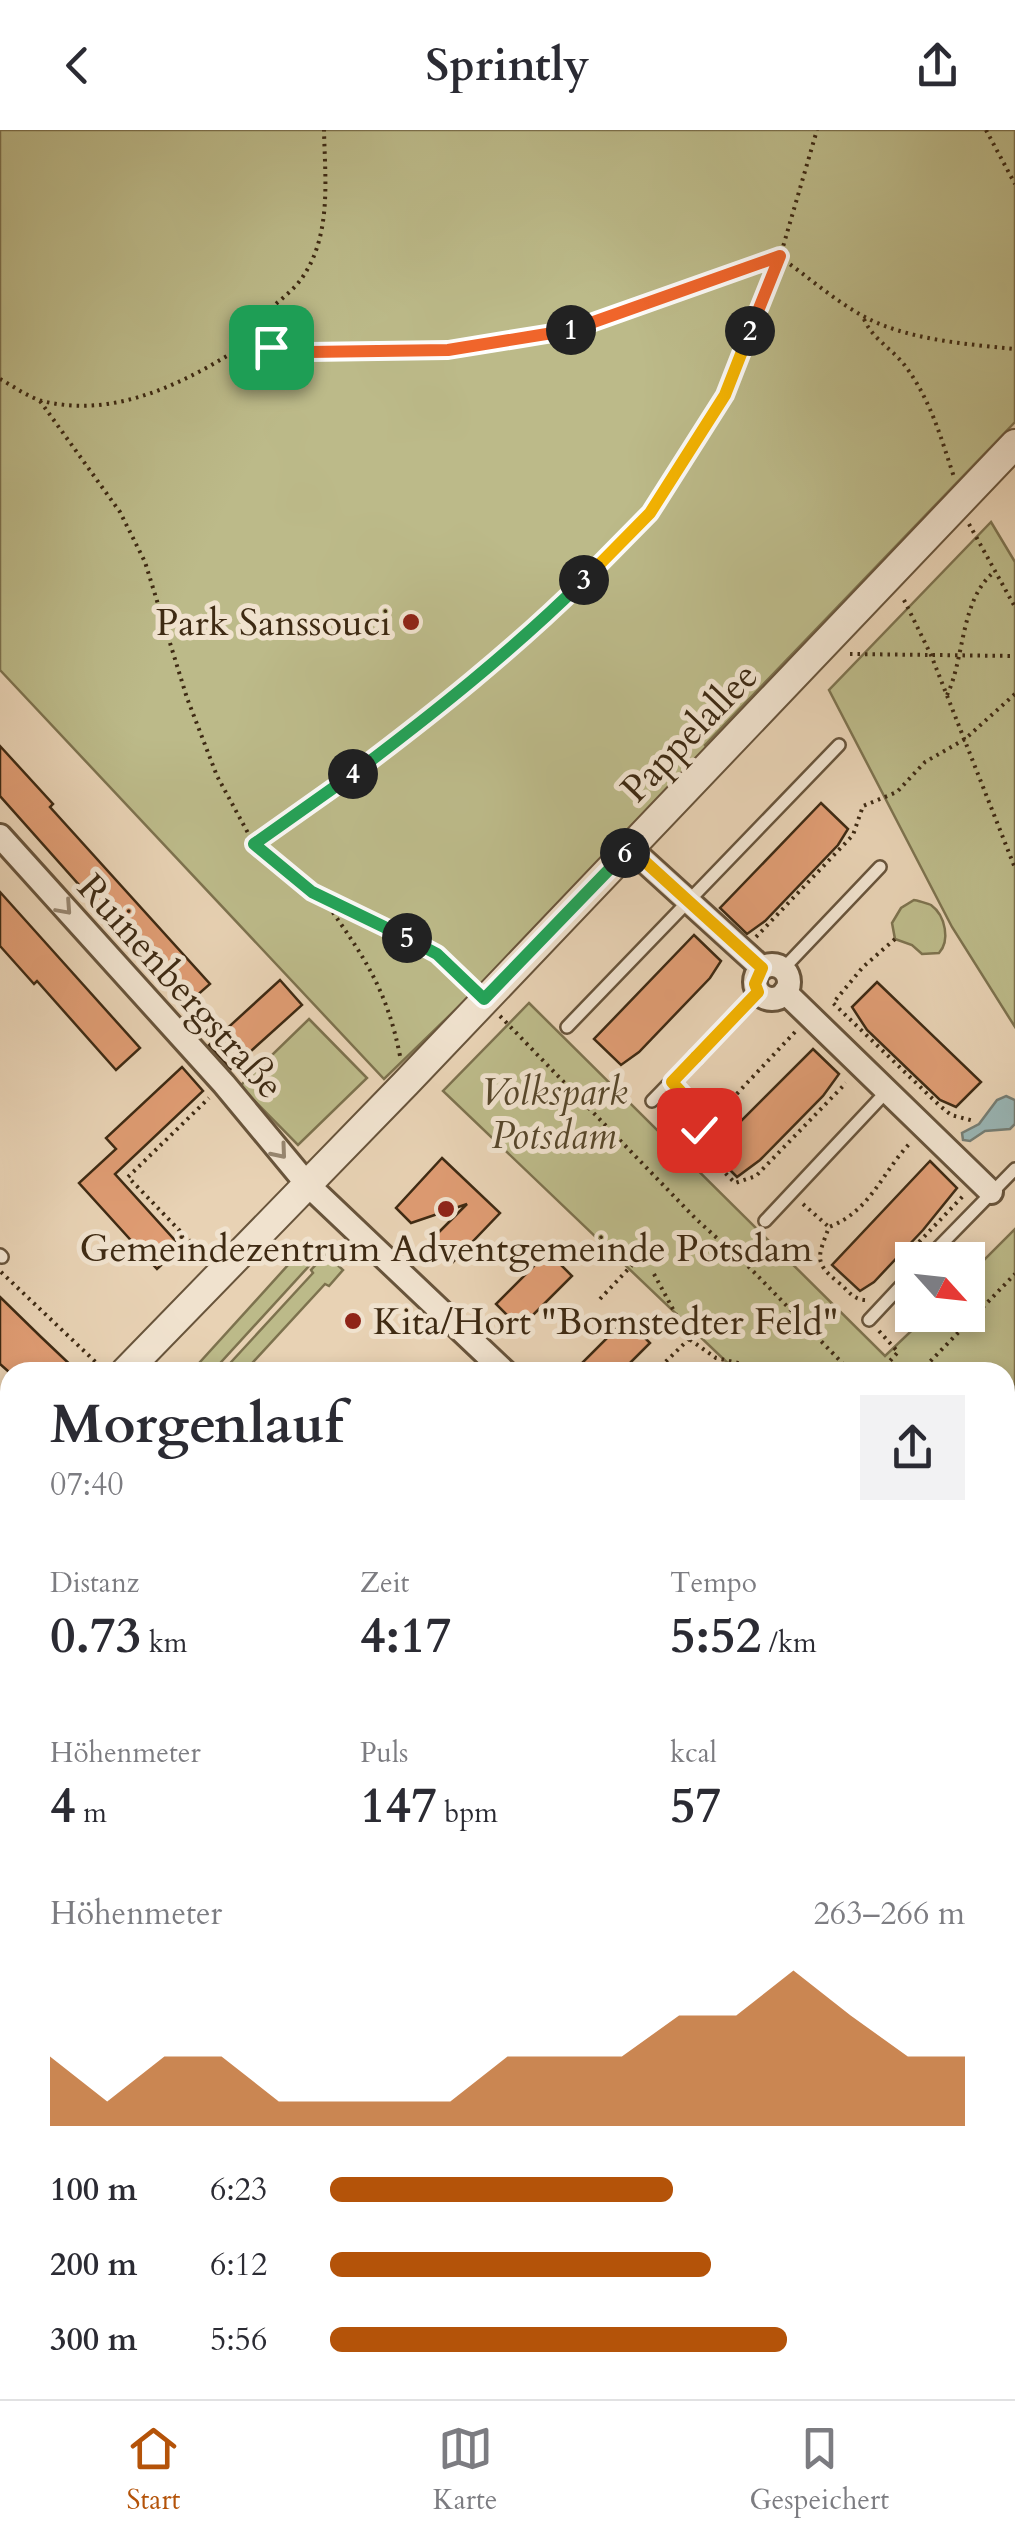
<!DOCTYPE html>
<html lang="de">
<meta charset="utf-8">
<style>
:root{--surface:#fff;--page:#f2f2f3;--text:#2b2b33;--muted:#7c7c81;--line:#e1e1e2;--accent:#b45309}
body{margin:0;font-family:Cardo,serif;background:var(--page);color:var(--text);height:100vh;display:flex;flex-direction:column;font-size:38px;white-space:nowrap}
*{box-sizing:border-box;margin:0}
p{font-size:32px;color:var(--muted)}
.icon{flex:none;width:55px;height:55px;fill:none;stroke:currentColor;stroke-width:2;stroke-linecap:round;stroke-linejoin:round}
.map{position:relative;flex:1;overflow:hidden}
.panel{position:absolute;left:0px;top:1232px;width:1015px;height:1038px;display:flex;flex-direction:column;background:var(--surface);border-radius:30px 30px 0 0;box-shadow:0 5px 15px #0003}
.panel>*{flex:none}
.needle{width:65px;rotate:117deg}
.fabs{position:absolute;left:895px;top:1112px;display:grid;gap:20px}
.fabs a{display:grid;place-items:center;width:90px;height:90px;border-radius:0px;background:var(--surface);box-shadow:0 5px 15px #0003;font-size:50px}
.pin{position:absolute;display:grid;place-items:center;width:85px;height:85px;color:#fff;margin:-42px;border-radius:20px;box-shadow:0 5px 15px #0006}
.km{position:absolute;width:50px;height:50px;margin:-25px;border-radius:50%;background:#222;color:#fff;font-size:28px;line-height:50px;text-align:center}
.round{display:grid;place-items:center;flex:none;width:105px;height:105px;border-radius:0px;background:var(--page)}
.overview{display:flex;align-items:center;justify-content:space-between;height:170px;padding:0 50px}
h1{font-size:55px;font-weight:800;line-height:75px}
.stats{display:grid;grid-template-columns:repeat(3,1fr);gap:15px;height:170px;padding:10px 50px}
.stats div{display:grid;align-content:center}
.stats b{font-size:50px;font-weight:800}
.stats small{font-size:28px;font-weight:400}
.stats p{font-size:28px}
.chart{height:280px;padding:20px 50px}
.chart p{display:flex;justify-content:space-between}
.chart svg{width:100%;height:180px;margin-top:10px;fill:var(--accent);opacity:.7}
ul{padding:0 50px;list-style:none;font-size:32px}
li{display:grid;grid-template-columns:160px 120px 1fr;align-items:center;height:75px}
li i{height:25px;border-radius:12px;background:var(--accent)}
header{display:flex;justify-content:space-between;align-items:center;height:130px;padding:0 50px;background:var(--surface);font-size:45px;font-weight:800}
.menu{display:flex;justify-content:space-around;align-items:center;height:140px;border-top:2px solid var(--line);background:var(--surface);font-size:28px;color:var(--muted)}
.menu a{display:grid;justify-items:center;gap:5px}
.menu .on{color:var(--accent)}
.map>svg:first-child{display:block}
</style>
<header><svg class="icon" aria-label="back" viewBox="0 0 24 24"><path d="M15 5l-7 7 7 7"/></svg>Sprintly<svg class="icon" aria-label="share" viewBox="0 0 24 24"><path d="M12 15V3M7 8l5-5 5 5M5 13v7h14v-7"/></svg></header>
<div class="map">
<svg width="1015" height="2269" viewBox="0 0 1015 2269">
<rect width="100%" height="100%" fill="#e8d2b4"/>
<filter id="stains"><feTurbulence type="fractalNoise" baseFrequency=".002" numOctaves="4"/><feColorMatrix values="0 0 0 0 .2 0 0 0 0 .09 0 0 0 0 .02 0 0 0 .5 -.17"/></filter>
<radialGradient id="worn" r=".72"><stop offset=".6" stop-color="#630" stop-opacity="0"/><stop offset="1" stop-color="#630" stop-opacity=".3"/></radialGradient>
<g fill="#bcba89" stroke="#7d724e" stroke-width="2.5">
<polygon points="0,0 1015,0 1015,292 705,615 715,628 384,949 0,540"/>
<polygon points="991,392 1015,432 1015,897 952,797 829,560"/>
<path d="M914 770C916 770 929 774 931 775 946 786 950 811 939 823L922 824 912 815 895 809 892 793 901 778Z"/>
<polygon points="529,873 885,1226 928,1185 968,1185 968,1146 1015,1099 1015,1509 1005,1499 1005,1242 737,1242 443,961"/>
<polygon points="309,889 367,948 298,1015 240,956"/>
<polygon points="308,1113 320,1124 212,1242 191,1242"/>
<polygon points="326,1124 343,1140 329,1156 325,1154 244,1242 222,1242 313,1143 311,1140"/>
</g>
<polygon fill="#99b6b6" stroke="#757e75" stroke-width="2.5" points="1006,966 1015,970 1015,994 1010,999 985,1001 970,1011 963,1010 962,1003 979,994 997,970"/>
<g fill="#df9c73" stroke="#3e2a13" stroke-width="2.5">
<polygon points="0,616 53,674 50,677 210,854 186,875 0,666"/>
<polygon points="821,673 848,699 838,715 765,791 747,804 720,778"/>
<polygon points="0,762 140,918 116,940 37,851 34,854 0,816"/>
<polygon points="694,805 721,831 710,848 639,922 621,935 594,909"/>
<polygon points="280,850 302,875 231,939 209,915"/>
<polygon points="877,852 981,952 956,977 940,970 916,947 867,900 852,877"/>
<polygon points="813,919 839,944 823,966 760,1030 737,1047 711,1021"/>
<polygon points="182,937 203,961 115,1044 181,1117 157,1139 79,1053 116,1019 106,1008"/>
<polygon points="442,1028 500,1083 453,1132 430,1111 467,1074 411,1093 396,1078"/>
<polygon points="930,1031 957,1058 923,1100 874,1152 860,1161 832,1135"/>
<polygon points="548,1122 572,1146 520,1198 496,1174"/>
<polygon points="0,1167 40,1206 78,1242 9,1242 0,1234"/>
<polygon points="626,1189 650,1213 621,1242 573,1242"/>
</g>
<g fill="none" stroke-linecap="round" stroke-linejoin="round">
<g stroke="#68543b" stroke-width="16">
<g id="service">
<polyline points="783,839 880,737"/>
<polyline points="567,897 839,615"/>
<polyline points="652,971 758,862"/>
<polyline points="765,1091 887,961"/>
<polyline points="0,1125 2,1127"/>
<polyline points="926,1130 1015,1039"/>
<polyline points="869,1190 912,1144"/>
<polyline points="1005,1707 1015,1717"/>
<polyline points="14,2269 22,2260"/>
</g>
</g>
<g stroke="#68543b" stroke-width="28">
<g id="minor">
<polyline points="0,706 224,954 307,1054 505,1242"/>
<polyline points="630,718 762,838"/>
<circle cx="772" cy="852" r="17"/>
<polyline points="785,862 991,1062"/>
<polyline points="0,1839 10,1828"/>
<polyline points="1005,2075 1015,2064"/>
<polyline points="1005,2147 1015,2136"/>
<polyline points="821,2269 829,2260"/>
<polyline points="890,2269 898,2260"/>
</g>
</g>
<g stroke="#68543b" stroke-width="32">
<g id="tertiary">
<polyline points="125,1242 406,953 1015,314"/>
<polyline points="0,1372 10,1361"/>
<polyline points="0,1761 10,1772"/>
<polyline points="0,1809 10,1818"/>
<polyline points="475,2260 485,2269"/>
<polyline points="525,2260 535,2269"/>
</g>
</g>
<g stroke="#3e2a13" stroke-width="4" stroke-dasharray="2.5 5" stroke-linecap="butt">
<polyline points="986,0 1015,54"/>
<path d="M864 189C872 209 893 219 906 237 931 271 941 308 954 347"/>
<path d="M254 209 271 217 308 222 448 220 556 205 674 166 780 127C807 146 834 170 863 186 907 210 966 214 1015 219"/>
<path d="M254 209 252 200C264 179 288 168 302 148 332 105 325 49 324 0"/>
<path d="M0 249C13 256 28 267 42 271 119 290 192 249 254 209"/>
<polyline points="40,271 120,382 145,432 187,568 217,646 254,714 312,762 437,824 469,854"/>
<polyline points="969,394 1015,477"/>
<polyline points="904,470 931,525 1015,738"/>
<polyline points="850,524 1015,526"/>
<path d="M947 565C965 528 960 470 994 442"/>
<polyline points="254,714 448,572 540,493 650,383 725,265 780,127 817,0"/>
<path d="M324 770C363 825 387 859 400 926"/>
<polyline points="756,807 853,705 863,676 897,662 925,632 965,609 1015,564"/>
<polyline points="895,809 863,837 833,873 939,975 951,985 974,991"/>
<polyline points="500,886 696,1089 750,1138 851,1242"/>
<polyline points="795,902 731,970 707,982 699,1000 697,1014 735,1053 756,1046 846,953"/>
<polyline points="680,960 693,974 707,982"/>
<polyline points="803,1074 829,1097"/>
<polyline points="919,1112 964,1065"/>
<polyline points="206,1128 128,1047 209,968"/>
<polyline points="1,1142 103,1239"/>
<polyline points="654,1144 689,1209 716,1228 756,1237"/>
<polyline points="600,1169 634,1133"/>
<path d="M865 1170C852 1169 849 1161 839 1153 813 1132 818 1127 829 1097 871 1081 882 1042 911 1012"/>
<polyline points="879,1201 898,1222 880,1242"/>
<polyline points="655,1242 689,1209"/>
<polyline points="920,1242 1015,1144"/>
<polyline points="1005,1362 1015,1351"/>
<polyline points="1005,1398 1015,1409"/>
<polyline points="0,1926 10,1916"/>
<polyline points="0,1944 10,1953"/>
<polyline points="0,2109 10,2118"/>
<polyline points="0,2150 10,2139"/>
<polyline points="0,2154 10,2163"/>
<polyline points="113,2260 123,2269"/>
<polyline points="163,2260 172,2269"/>
<polyline points="707,2260 717,2269"/>
<polyline points="720,2260 729,2269"/>
<polyline points="148,2269 157,2260"/>
<polyline points="278,2269 287,2260"/>
<polyline points="1008,2269 1015,2262"/>
</g>
<use href="#service" stroke="#f0e2ce" stroke-width="11"/>
<use href="#minor" stroke="#f0e2ce" stroke-width="22"/>
<use href="#tertiary" stroke="#f0e2ce" stroke-width="28"/>
<g stroke="#3e2a13" stroke-width="2.5">
<polyline points="1005,2115 1015,2104"/>
<polyline points="846,2269 854,2260"/>
</g>
</g>
<defs><path id="oneway-chevron" d="M-2-3.5L2.5 0L-2 3.5" fill="none" stroke-width="1.6" stroke-linecap="round" stroke-linejoin="round" transform="scale(2.5)"/></defs>
<g stroke="#978670">
<use href="#oneway-chevron" transform="translate(65 778) rotate(48)"/>
<use href="#oneway-chevron" transform="translate(280 1022) rotate(50)"/>
</g>
<g fill="none" stroke-linecap="round" stroke-linejoin="round">
<g stroke="#fff" stroke-width="20">
<polyline id="split-1" points="271,217 308,222 448,220 571,200"/>
</g>
<g stroke="#fff" stroke-width="20">
<polyline id="split-2" points="571,200 780,126 750,201"/>
</g>
<g stroke="#fff" stroke-width="20">
<polyline id="split-3" points="584,450 650,383 725,265 750,201"/>
</g>
<g stroke="#fff" stroke-width="20">
<path id="split-4" d="M353 644C434 583 512 521 584 450"/>
</g>
<g stroke="#fff" stroke-width="20">
<polyline id="split-5" points="353,644 254,714 312,762 407,808"/>
</g>
<g stroke="#fff" stroke-width="20">
<polyline id="split-6" points="407,808 437,824 484,869 625,723"/>
</g>
<g stroke="#fff" stroke-width="20">
<polyline id="split-7" points="625,723 630,718 762,838 755,854 758,862 696,927"/>
</g>
<g stroke="#fff" stroke-width="20">
<polyline id="split-8" points="696,927 672,952 692,974 707,982 699,1000"/>
</g>
<use href="#split-1" stroke="#f0652b" stroke-width="12"/>
<use href="#split-2" stroke="#f0652b" stroke-width="12"/>
<use href="#split-3" stroke="#f5b400" stroke-width="12"/>
<use href="#split-4" stroke="#22a559" stroke-width="12"/>
<use href="#split-5" stroke="#22a559" stroke-width="12"/>
<use href="#split-6" stroke="#22a559" stroke-width="12"/>
<use href="#split-7" stroke="#f5b400" stroke-width="12"/>
<use href="#split-8" stroke="#f5b400" stroke-width="12"/>
</g>
<g fill="#8f2418" stroke="#f0e2ce" stroke-width="4">
<circle cx="411" cy="492" r="10"/>
<circle cx="446" cy="1079" r="10"/>
<circle cx="353" cy="1191" r="10"/>
</g>
<g text-anchor="middle" stroke-width="10" stroke-linejoin="round" paint-order="stroke">
<g font-size="38" fill="#3e2a13" stroke="#f0e2ce" text-anchor="end">
<text x="391" y="505">Park Sanssouci</text>
<text x="446" y="1131" text-anchor="middle">Gemeindezentrum Adventgemeinde Potsdam</text>
<text x="373" y="1204" text-anchor="start">Kita/Hort "Bornstedter Feld"</text>
</g>
<g font-size="38" fill="#3e2a13" stroke="#f0e2ce">
<text transform="translate(689 602) rotate(-46)" y="13">Pappelallee</text>
<text transform="translate(181 856) rotate(48)" y="13">Ruinenbergstraße</text>
</g>
<g font-size="38" font-style="italic" fill="#57472b" stroke="#f0e2ce">
<text x="554" y="974">Volkspark<tspan x="554" dy="44">Potsdam</tspan></text>
</g>
</g>
<rect width="100%" height="100%" filter="url(#stains)"/>
<rect width="100%" height="100%" fill="url(#worn)"/>
</svg>
<div class="fabs">
<a><svg class="needle" viewBox="-14 -14 28 28"><path d="M0-13l5 13h-10z" fill="#e53935"/><path d="M0 13l5-13h-10z" fill="#7c7c81"/></svg></a>
</div>
<div class="pin" style="left:271px;top:217px;background:#1e9e55"><svg class="icon" aria-label="arrive" viewBox="0 0 24 24"><path d="M6 21V4h12l-3 4 3 4H6"/></svg></div>
<div class="pin" style="left:699px;top:1000px;background:#d93025"><svg class="icon" aria-label="check" viewBox="0 0 24 24"><path d="M5 12l5 5 9-10"/></svg></div>
<b class="km" style="left:571px;top:200px">1</b>
<b class="km" style="left:750px;top:201px">2</b>
<b class="km" style="left:584px;top:450px">3</b>
<b class="km" style="left:353px;top:644px">4</b>
<b class="km" style="left:407px;top:808px">5</b>
<b class="km" style="left:625px;top:723px">6</b>
<section class="panel">
<div class="overview"><div><h1>Morgenlauf</h1><p>07:40</p></div><a class="round"><svg class="icon" aria-label="share" viewBox="0 0 24 24"><path d="M12 15V3M7 8l5-5 5 5M5 13v7h14v-7"/></svg></a></div>
<div class="stats">
<div><p>Distanz</p><b>0.73<small> km</small></b></div>
<div><p>Zeit</p><b>4:17</b></div>
<div><p>Tempo</p><b>5:52<small> /km</small></b></div>
</div>
<div class="stats">
<div><p>Höhenmeter</p><b>4<small> m</small></b></div>
<div><p>Puls</p><b>147<small> bpm</small></b></div>
<div><p>kcal</p><b>57</b></div>
</div>
<div class="chart"><p><span>Höhenmeter</span>263–266 m</p>
<svg viewBox="0 0 160 44" preserveAspectRatio="none"><path d="M0 44V27L10 38L20 27L30 27L40 38L50 38L60 38L70 38L80 27L90 27L100 27L110 17L120 17L130 6L140 17L150 27L160 27V44z"/></svg>
</div>
<ul>
<li><b>100 m</b>6:23<i style="width:54%"></i></li>
<li><b>200 m</b>6:12<i style="width:60%"></i></li>
<li><b>300 m</b>5:56<i style="width:72%"></i></li>
</ul>
</section>
</div>
<nav class="menu">
<a class="on"><svg class="icon" aria-label="home" viewBox="0 0 24 24"><path d="M3 11l9-7 9 7M6 9v11h12V9"/></svg>Start</a>
<a><svg class="icon" aria-label="map" viewBox="0 0 24 24"><path d="M3 6l6-2 6 2 6-2v14l-6 2-6-2-6 2zM9 4v14M15 6v14"/></svg>Karte</a>
<a><svg class="icon" aria-label="saved" viewBox="0 0 24 24"><path d="M7 4h10v16l-5-4-5 4z"/></svg>Gespeichert</a>
</nav>
